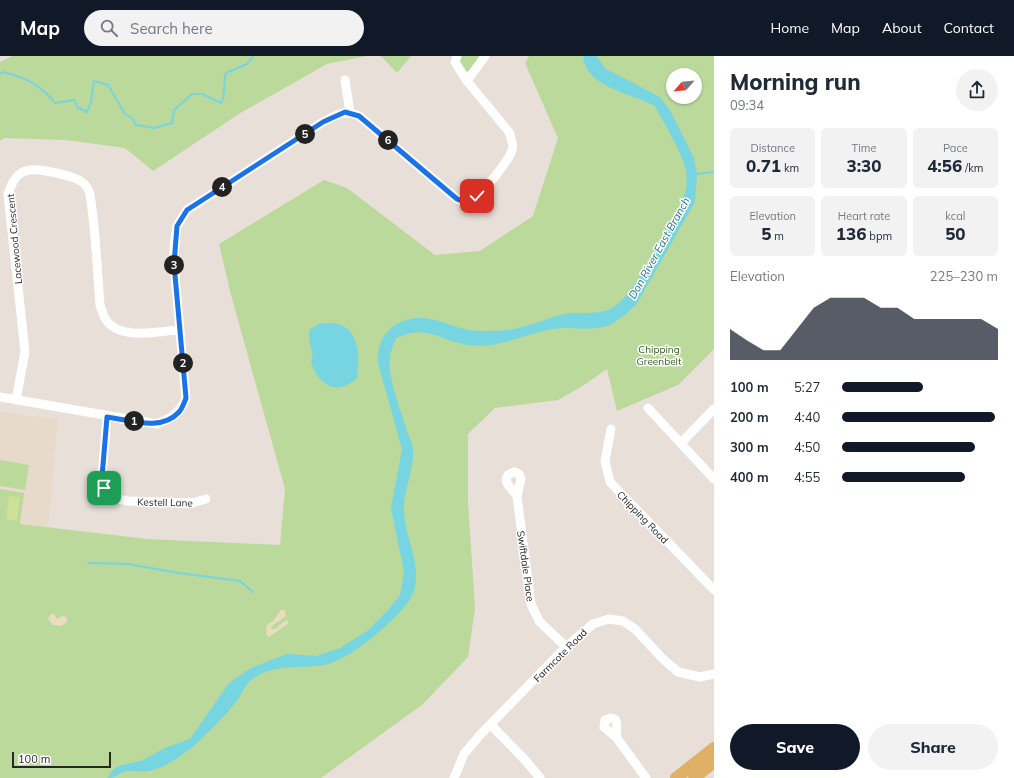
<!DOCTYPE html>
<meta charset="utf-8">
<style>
:root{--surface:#fff;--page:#f2f2f3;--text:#1f2937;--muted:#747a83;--accent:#111827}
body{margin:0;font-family:Mulish,sans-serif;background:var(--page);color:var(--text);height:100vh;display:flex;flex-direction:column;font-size:15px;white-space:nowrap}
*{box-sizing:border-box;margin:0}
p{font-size:13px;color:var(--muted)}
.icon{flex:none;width:22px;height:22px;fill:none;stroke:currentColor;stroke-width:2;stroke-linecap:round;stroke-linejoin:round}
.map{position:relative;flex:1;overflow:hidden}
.details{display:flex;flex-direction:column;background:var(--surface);width:300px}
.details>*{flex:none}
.needle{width:26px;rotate:243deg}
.buttons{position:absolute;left:666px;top:12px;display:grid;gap:8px}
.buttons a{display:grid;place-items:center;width:36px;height:36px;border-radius:50%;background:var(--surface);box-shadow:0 1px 3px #0004;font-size:20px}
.scale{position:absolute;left:12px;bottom:10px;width:99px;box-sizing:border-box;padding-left:4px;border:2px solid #272727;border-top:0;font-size:11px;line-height:14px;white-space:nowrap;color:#272727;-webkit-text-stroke:3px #fff;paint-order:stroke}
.pin{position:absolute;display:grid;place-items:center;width:34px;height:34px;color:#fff;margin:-17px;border-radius:8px;box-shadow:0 2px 6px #0006}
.km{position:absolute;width:20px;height:20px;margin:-10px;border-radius:50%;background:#222;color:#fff;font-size:11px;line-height:20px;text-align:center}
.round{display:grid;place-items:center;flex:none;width:42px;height:42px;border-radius:21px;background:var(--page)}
.summary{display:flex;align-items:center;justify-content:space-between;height:68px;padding:0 16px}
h1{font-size:22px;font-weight:800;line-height:30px}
.stats{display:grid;grid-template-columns:repeat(3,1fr);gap:6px;height:68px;padding:4px 16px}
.stats div{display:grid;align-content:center;border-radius:6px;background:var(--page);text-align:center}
.stats b{font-size:17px;font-weight:800}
.stats small{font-size:11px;font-weight:400}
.stats p{font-size:11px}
.chart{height:112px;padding:8px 16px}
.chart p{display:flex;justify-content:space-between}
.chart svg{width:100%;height:72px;margin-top:4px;fill:var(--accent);opacity:.7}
.button{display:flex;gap:8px;margin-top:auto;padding:8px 16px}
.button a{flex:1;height:46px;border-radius:24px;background:var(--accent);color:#fff;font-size:16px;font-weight:800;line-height:46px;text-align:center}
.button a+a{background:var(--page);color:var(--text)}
ul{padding:0 16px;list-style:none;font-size:13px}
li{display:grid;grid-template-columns:64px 48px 1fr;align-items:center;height:30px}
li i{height:10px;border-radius:5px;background:var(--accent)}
header{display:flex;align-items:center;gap:24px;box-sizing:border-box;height:56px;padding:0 20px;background:var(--accent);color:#fff}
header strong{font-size:19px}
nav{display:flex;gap:22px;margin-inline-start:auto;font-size:14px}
.search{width:280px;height:36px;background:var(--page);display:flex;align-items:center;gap:10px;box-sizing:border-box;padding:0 14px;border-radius:22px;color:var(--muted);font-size:15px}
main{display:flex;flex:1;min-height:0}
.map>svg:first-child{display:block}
</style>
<header>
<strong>Map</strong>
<div class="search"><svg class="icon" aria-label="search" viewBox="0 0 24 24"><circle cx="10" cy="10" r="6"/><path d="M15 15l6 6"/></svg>Search here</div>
<nav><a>Home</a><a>Map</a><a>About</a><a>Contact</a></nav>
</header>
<main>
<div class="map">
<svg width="714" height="722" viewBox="0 0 714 722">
<rect width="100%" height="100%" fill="#e8dfd9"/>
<polygon fill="#e8daca" points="0,355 58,364 48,471 0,466"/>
<g fill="#bad99b" fill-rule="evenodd">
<polygon points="12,0 367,0 327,8 242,56 153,115 125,92 66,84 4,82 0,85 0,6"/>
<polygon points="381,0 411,0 397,17"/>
<polygon points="461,0 481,0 472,13 466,16 463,14 459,6"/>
<path d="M529 0H714V293L678 329 617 355 607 313 581 331 558 344 495 352 468 378V446L475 552 468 601 423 648 321 722H0V433L24 437 20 468 147 483 280 489 285 433 231 239 219 188 324 124 347 132 435 199 480 195 533 160 558 82 525 7ZM673 19H695V41H673Z"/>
<polygon points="0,404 29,409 25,434 0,430"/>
</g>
<g fill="#eaddbf">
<polygon points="281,554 285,554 286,560 273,569 271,573 275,573 286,564 289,567 269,581 266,578 267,569 273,565"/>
<polygon points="51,558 54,558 57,563 64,559 67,563 67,566 61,570 53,569 48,563"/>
</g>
<polygon fill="#cde097" points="9,440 20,441 17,465 6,463"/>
<g fill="#76d5e0">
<path d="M583 0H596L606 13 660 41 670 54 694 102 697 118 695 146 636 249C627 257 615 268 604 271 589 274 576 272 561 272 531 274 500 294 469 289 439 285 428 267 396 282 394 288 391 294 390 300 387 320 400 352 406 372 408 378 412 386 413 393 414 412 406 429 404 447 401 481 431 518 406 549 391 568 348 605 324 609 300 613 270 607 250 625 244 631 241 640 236 646 216 670 180 709 149 715 142 717 134 714 127 715 119 716 118 722 107 722L115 712 122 709 141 705 165 692 190 683 229 627 251 612 287 598 316 600 340 592 367 575 388 554 400 539 404 516 391 452 402 393 378 307C377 284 387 269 410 263 430 258 450 271 469 274 477 275 485 275 493 275 517 275 538 266 560 259 578 254 597 261 614 251 634 239 679 157 686 133 687 129 687 120 686 115 681 94 665 69 655 50 632 37 586 32 583 0Z"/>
<path d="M319 268C325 268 333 266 338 268 360 274 360 305 357 322 339 339 321 332 312 309 310 305 314 299 312 294 309 286 308 281 310 273Z"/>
</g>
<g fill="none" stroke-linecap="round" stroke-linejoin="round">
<g stroke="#76d5e0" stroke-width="2">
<path d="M0 18 3 16C26 22 40 28 55 47L74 44 78 52 87 56 91 46 94 25 108 29 125 58 132 62 136 69 154 72 172 67 174 54 192 38H202L221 47C226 39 223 27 226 17L247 8 253 0"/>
<polyline points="697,118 714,116"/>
<polyline points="88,507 128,508 179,517 240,525 253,536"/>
</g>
<g stroke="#fff" stroke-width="9">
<polyline points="345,24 350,56"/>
<polyline points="467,25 485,0"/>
<path d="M0 341 157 368C172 362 179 357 186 343L174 208V189L177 170 187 154 323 66C337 59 343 53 359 60L457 143C461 145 466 148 471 145 481 139 509 105 512 94 514 89 511 82 509 76L467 25 455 6 457 0"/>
<path d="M16 344 25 296 8 138C13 123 19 112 38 114 49 115 74 120 82 126 86 129 89 134 90 139 96 175 97 213 100 249 102 254 103 260 106 264 121 285 158 275 179 274"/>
<polyline points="648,352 714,423"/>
<polyline points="107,361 102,421 104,432 113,442 128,445 192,447 206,443"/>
<polyline points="611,373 605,405 610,426 714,534"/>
<polyline points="681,387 714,353"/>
<polyline points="517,440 508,429 506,424 508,419 514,416 519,418 521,423 517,440 531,548 539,565 566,591"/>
<polygon points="611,662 615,663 617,668 616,681 604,671 605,664"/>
<polyline points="491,669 525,704 540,722"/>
<polyline points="616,681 646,722"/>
<polyline points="454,722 464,698 480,679 566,591 593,568 609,563 623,565 635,573 663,603 678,616 700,621 714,618"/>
</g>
<g stroke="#e0b066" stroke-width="12">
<polyline points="676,722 714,692"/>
<polyline points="694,722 714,706"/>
</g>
</g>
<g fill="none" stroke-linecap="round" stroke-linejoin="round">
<g stroke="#fff" stroke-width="8">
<path id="route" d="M104 432 102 421 107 361C130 364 161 376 179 356 182 353 184 347 186 342L174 208 177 170 187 154 323 66 345 56 359 60 457 143C466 147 469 146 477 140"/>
</g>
<use href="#route" stroke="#1a73e8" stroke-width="5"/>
</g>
<g text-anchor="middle" stroke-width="3" stroke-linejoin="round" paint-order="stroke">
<g font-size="10" fill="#272727" stroke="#fff">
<text transform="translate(14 183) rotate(-95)" y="4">Lacewood Crescent</text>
<text transform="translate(165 446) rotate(1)" y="4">Kestell Lane</text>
<text transform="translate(643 461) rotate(46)" y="4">Chipping Road</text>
<text transform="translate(526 510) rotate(82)" y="4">Swiftdale Place</text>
<text transform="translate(560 599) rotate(-45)" y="4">Farmcote Road</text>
</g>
<g font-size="10" fill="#355a20" stroke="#fff">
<text x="659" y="297">Chipping<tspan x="659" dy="12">Greenbelt</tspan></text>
</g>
<g font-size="11" font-style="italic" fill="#1b7387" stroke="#fff">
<text transform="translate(659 192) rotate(-61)" y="4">Don River East Branch</text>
</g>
</g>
</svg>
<div class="buttons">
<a><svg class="needle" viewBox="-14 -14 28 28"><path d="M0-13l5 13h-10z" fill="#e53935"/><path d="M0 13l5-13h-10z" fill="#747a83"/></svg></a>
</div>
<div class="scale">100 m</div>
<div class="pin" style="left:104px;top:432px;background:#1e9e55"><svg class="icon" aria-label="arrive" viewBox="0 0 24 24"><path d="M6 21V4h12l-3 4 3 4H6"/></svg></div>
<div class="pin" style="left:477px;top:140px;background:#d93025"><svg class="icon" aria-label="check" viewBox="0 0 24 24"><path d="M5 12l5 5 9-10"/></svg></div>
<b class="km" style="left:134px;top:365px">1</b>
<b class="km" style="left:183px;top:307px">2</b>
<b class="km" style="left:174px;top:209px">3</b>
<b class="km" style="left:222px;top:131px">4</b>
<b class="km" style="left:305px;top:78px">5</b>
<b class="km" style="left:388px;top:84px">6</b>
</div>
<section class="details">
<div class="summary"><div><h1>Morning run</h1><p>09:34</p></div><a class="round"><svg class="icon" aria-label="share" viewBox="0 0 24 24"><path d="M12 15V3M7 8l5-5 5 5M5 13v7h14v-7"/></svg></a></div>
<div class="stats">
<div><p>Distance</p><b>0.71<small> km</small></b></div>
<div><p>Time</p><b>3:30</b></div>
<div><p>Pace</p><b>4:56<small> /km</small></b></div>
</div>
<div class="stats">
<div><p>Elevation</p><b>5<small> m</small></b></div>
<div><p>Heart rate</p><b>136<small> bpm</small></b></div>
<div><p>kcal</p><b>50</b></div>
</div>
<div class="chart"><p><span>Elevation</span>225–230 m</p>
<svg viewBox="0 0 160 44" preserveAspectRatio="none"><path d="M0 44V25L10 32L20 38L30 38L40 25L50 12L60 6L70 6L80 6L90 12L100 12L110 19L120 19L130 19L140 19L150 19L160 25V44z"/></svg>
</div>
<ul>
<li><b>100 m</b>5:27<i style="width:52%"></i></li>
<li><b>200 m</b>4:40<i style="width:98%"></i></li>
<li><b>300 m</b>4:50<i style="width:85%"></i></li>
<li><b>400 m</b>4:55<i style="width:79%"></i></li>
</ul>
<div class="button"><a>Save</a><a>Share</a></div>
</section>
</main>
